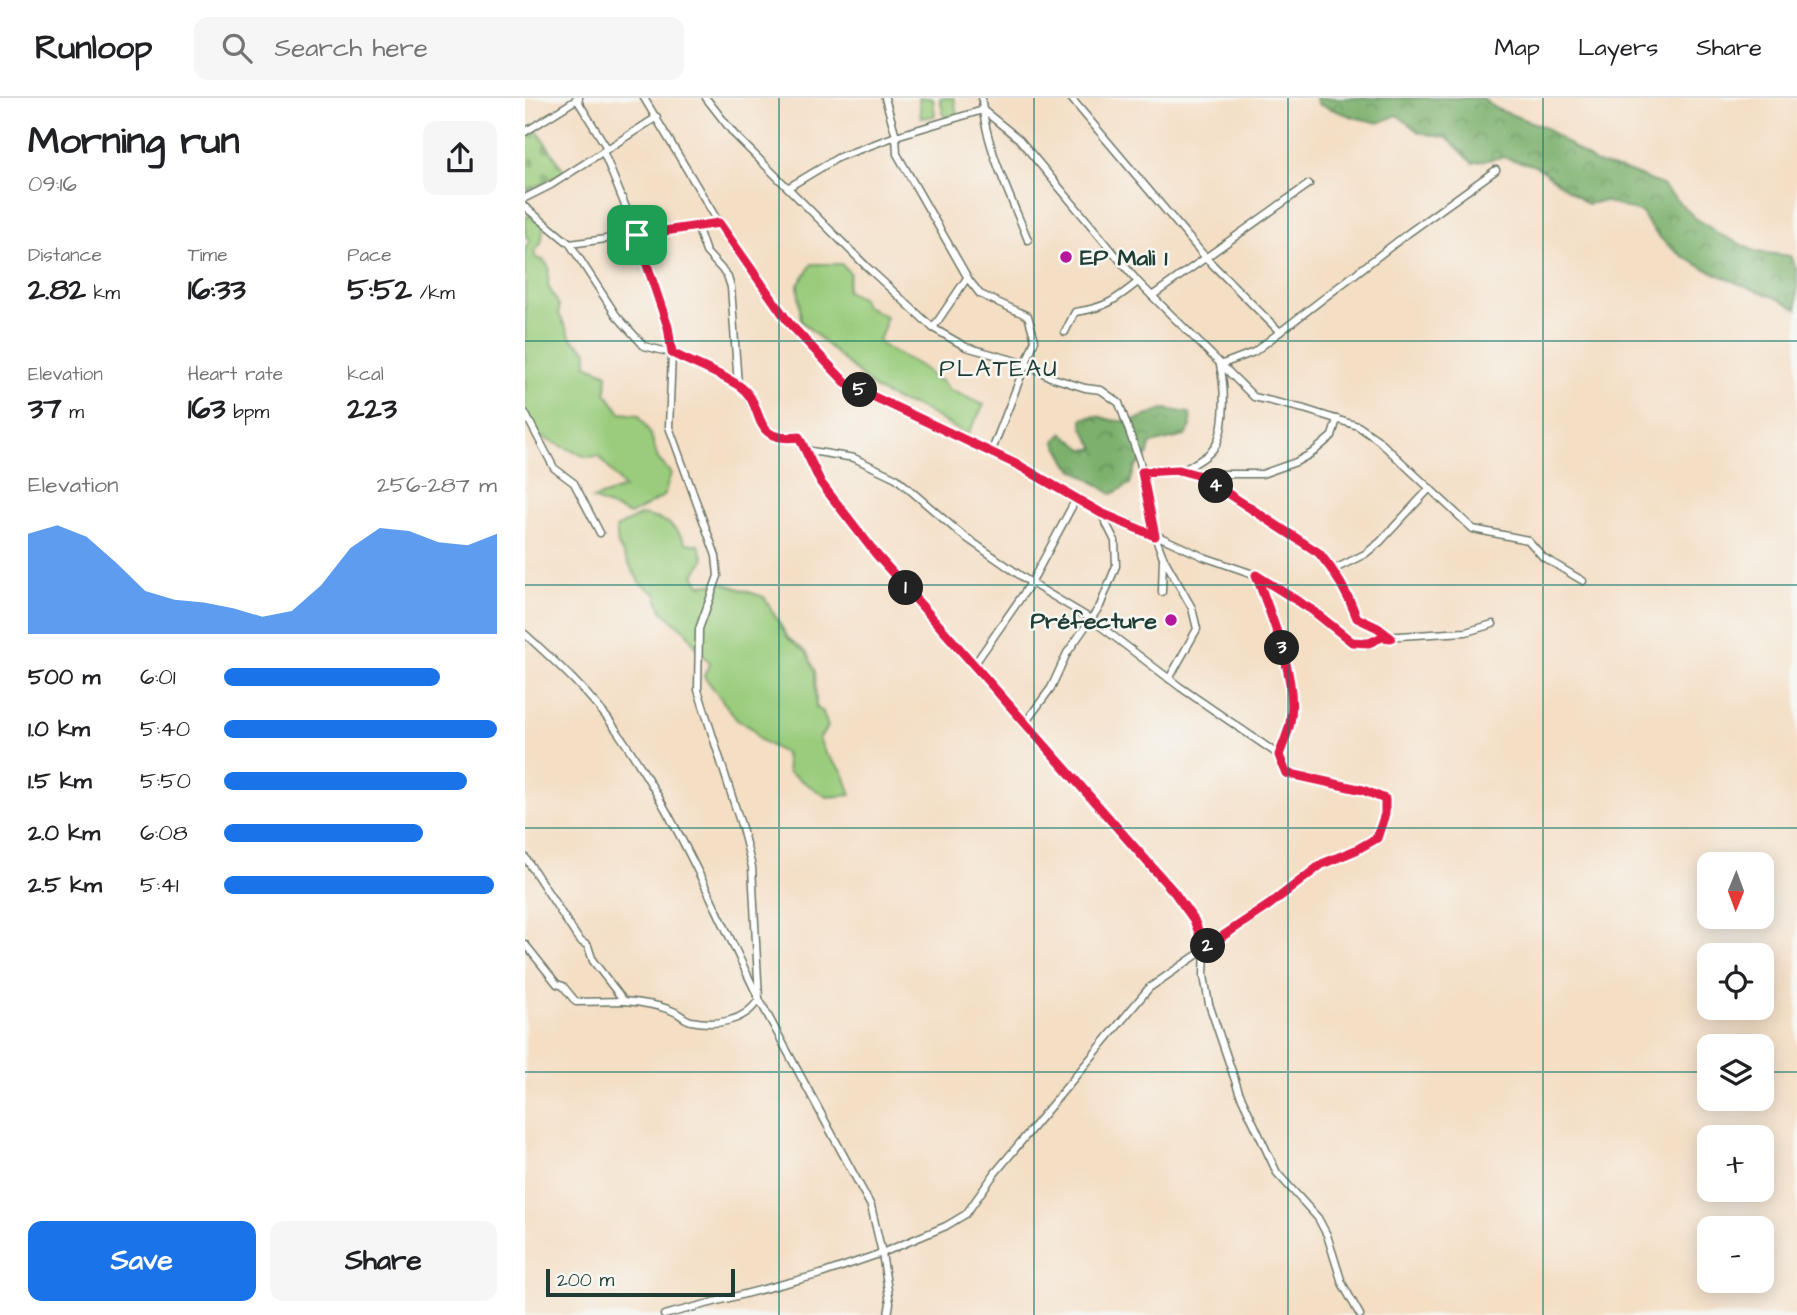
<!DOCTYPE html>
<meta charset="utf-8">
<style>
:root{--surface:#fff;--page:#f6f6f6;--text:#202124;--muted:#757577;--line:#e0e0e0;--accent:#1a73e8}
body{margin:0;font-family:"Architects Daughter",sans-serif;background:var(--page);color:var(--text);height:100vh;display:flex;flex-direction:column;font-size:26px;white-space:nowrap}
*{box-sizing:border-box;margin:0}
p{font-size:23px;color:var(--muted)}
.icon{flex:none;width:38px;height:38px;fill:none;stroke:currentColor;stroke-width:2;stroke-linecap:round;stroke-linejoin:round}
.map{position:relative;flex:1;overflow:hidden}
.sheet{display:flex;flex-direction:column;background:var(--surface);width:525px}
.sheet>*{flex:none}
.needle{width:46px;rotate:181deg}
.buttons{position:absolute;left:1172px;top:754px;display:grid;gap:14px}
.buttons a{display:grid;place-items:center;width:77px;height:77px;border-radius:14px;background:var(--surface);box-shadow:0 4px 18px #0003;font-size:35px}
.scale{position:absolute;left:21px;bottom:18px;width:189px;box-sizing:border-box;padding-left:7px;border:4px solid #1f3d34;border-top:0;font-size:19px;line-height:24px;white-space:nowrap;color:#1f3d34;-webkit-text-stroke:5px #f6f6f2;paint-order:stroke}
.pin{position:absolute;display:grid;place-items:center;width:60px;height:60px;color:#fff;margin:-30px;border-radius:14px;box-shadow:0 4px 10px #0006}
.km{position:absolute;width:35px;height:35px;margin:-18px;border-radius:50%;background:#222;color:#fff;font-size:19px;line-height:35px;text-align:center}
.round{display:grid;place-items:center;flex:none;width:74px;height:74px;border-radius:14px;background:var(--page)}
.head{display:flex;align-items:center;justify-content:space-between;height:119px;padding:0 28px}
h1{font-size:38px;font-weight:700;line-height:52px}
.metrics{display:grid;grid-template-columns:repeat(3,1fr);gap:10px;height:119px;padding:7px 28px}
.metrics div{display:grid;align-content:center}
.metrics b{font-size:30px;font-weight:700}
.metrics small{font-size:19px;font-weight:400}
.metrics p{font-size:19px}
.chart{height:196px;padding:14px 28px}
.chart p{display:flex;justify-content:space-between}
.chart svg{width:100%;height:126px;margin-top:7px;fill:var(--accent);opacity:.7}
.button{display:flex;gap:14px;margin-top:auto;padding:14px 28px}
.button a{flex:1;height:80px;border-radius:14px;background:var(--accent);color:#fff;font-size:28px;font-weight:700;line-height:80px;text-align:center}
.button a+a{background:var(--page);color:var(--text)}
ul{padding:0 28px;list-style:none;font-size:23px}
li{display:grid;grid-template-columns:112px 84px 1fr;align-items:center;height:52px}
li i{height:18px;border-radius:9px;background:var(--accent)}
header{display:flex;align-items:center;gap:42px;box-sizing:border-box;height:98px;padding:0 35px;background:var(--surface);border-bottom:2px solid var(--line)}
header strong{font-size:33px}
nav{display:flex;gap:38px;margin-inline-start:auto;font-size:24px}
.search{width:490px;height:63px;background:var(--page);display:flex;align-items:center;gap:18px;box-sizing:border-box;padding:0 24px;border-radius:14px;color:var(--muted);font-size:26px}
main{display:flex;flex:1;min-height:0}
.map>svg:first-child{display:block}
</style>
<header>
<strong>Runloop</strong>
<div class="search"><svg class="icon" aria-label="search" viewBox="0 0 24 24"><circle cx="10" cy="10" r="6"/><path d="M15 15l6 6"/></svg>Search here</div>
<nav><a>Map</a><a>Layers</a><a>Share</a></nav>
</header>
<main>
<section class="sheet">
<div class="head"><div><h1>Morning run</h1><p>09:16</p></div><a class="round"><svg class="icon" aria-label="share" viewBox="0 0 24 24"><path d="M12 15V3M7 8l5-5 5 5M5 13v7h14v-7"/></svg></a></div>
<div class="metrics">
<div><p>Distance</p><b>2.82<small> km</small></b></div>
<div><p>Time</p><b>16:33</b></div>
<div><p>Pace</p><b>5:52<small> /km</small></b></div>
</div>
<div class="metrics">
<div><p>Elevation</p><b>37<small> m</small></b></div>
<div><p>Heart rate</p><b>163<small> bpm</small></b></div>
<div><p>kcal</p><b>223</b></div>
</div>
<div class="chart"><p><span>Elevation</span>256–287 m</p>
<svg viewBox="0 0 160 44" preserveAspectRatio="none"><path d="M0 44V9L10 6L20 10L30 19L40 29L50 32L60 33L70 35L80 38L90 36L100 27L110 14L120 7L130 8L140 12L150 13L160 9V44z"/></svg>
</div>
<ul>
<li><b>500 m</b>6:01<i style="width:79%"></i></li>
<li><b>1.0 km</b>5:40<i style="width:100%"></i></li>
<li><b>1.5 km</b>5:50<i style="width:89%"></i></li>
<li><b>2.0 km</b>6:08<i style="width:73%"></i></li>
<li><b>2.5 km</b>5:41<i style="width:99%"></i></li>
</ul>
<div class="button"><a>Save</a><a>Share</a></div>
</section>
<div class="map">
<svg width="1272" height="1217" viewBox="0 0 1272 1217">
<defs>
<pattern id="forest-crowns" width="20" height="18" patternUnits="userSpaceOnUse" patternTransform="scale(1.75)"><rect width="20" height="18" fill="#7bb06c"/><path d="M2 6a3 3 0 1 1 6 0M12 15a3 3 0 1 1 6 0" fill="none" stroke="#64905a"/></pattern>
<pattern id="cemetery-stones" width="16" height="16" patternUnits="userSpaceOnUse" patternTransform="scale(1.75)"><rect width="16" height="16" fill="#9acc7c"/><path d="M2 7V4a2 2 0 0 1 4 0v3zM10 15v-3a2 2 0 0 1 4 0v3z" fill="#7da766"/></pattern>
</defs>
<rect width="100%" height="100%" fill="#f6f6f2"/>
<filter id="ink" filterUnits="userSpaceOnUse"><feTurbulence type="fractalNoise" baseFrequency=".0143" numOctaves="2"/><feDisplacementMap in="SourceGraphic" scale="14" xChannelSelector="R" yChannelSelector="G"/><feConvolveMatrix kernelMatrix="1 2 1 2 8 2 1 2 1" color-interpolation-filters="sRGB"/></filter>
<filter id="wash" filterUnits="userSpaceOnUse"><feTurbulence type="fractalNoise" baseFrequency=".00686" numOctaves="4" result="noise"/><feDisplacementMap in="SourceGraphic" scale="28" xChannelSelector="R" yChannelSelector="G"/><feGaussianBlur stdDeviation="1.57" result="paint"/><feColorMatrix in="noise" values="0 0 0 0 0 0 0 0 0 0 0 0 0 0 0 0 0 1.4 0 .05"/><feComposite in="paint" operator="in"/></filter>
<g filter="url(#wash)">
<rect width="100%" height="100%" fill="#f4dec4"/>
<g fill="#9acc7c" stroke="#5c8458" stroke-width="2">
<polygon points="394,0 408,0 410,18 396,20"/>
<polygon points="415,0 429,0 432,17 419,19"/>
<polygon points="4,117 19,127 16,145 9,154 11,160 18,162 24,169 23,188 34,207 34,216 46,240 62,253 62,267 82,276 81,295 96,315 114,317 126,337 133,361 146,375 139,398 105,417 68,401 99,390 74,358 61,359 14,338 0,315 0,150 5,144 0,137 0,121"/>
<path d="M287 166H316L325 175 321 193 337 200 340 208 361 218 359 231 353 243C366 256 383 259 398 270 406 276 407 281 417 283L423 291 459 307 442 337 394 309 373 303 350 291 276 223 273 187Z"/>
<path d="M116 417C140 421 147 424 161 445L174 447 179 461 169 477 175 487 198 485 239 499 263 540 282 555 290 573 291 609 298 614 303 629 294 640 300 655 318 674 326 697 302 699 263 674 260 656 234 641 227 630 212 622 179 578 185 564 178 558 160 533 137 513 131 496 115 485 93 447 91 430Z"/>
</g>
<g fill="url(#forest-crowns)" stroke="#4d7650" stroke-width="2">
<path d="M791 0H957L972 11 1019 29 1071 65 1105 74 1137 87 1169 119 1196 137 1232 154 1265 158 1272 173V211C1255 199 1236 195 1217 187 1179 171 1137 154 1117 115L1079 103 1062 106 1011 68 977 59 948 65 922 40 894 34 872 17 854 25 828 19 793 6Z"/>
<path d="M639 311 665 315 666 328 660 338 625 346 623 357 610 369 605 386 587 396 544 368 530 343 538 335 560 352 570 350 557 328V321C578 314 577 323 595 323 611 324 624 316 639 311Z"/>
</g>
<polygon fill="url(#cemetery-stones)" stroke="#5c8458" stroke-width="2" points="11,31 40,74 3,93 0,88 0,38"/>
</g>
<g filter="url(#ink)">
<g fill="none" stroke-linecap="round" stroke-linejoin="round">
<g stroke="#6a7566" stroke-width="9">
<g id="street">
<polyline points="51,0 82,50"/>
<polyline points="181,0 209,36 342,169 408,230 441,249 502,266 525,279 560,290 576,292 594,305 615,364 630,438 638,459 637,494"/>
<polyline points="360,0 371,38 372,56 444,182 455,196 503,218 510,242 466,355"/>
<path d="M457 0C458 43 487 102 503 142"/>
<polyline points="546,0 681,160 755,234"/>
<polyline points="0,34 54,0"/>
<path d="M78 53 112 137 143 229 147 255 144 329 191 458 193 478 174 531 173 592 217 730 227 769 234 901 346 1108 357 1155 421 1128 441 1116 470 1075 624 890 744 807 797 766 831 753 852 740 860 716V701L838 692 762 675 754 657C758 647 763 636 765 625 774 583 746 517 731 477L679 459 609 427 576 415 495 368 322 286 264 225 194 125 119 0"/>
<polyline points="264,89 314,59 371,38 458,12 494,41 613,184 729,299 779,311 833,328 853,342 948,431 1003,442 1018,459 1058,483"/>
<polyline points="0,100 26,87 132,19"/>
<path d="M0 109 45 146 91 217 119 248 147 255 213 287C230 300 233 338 257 341 262 341 269 339 274 339L296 385 351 456 649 794 669 822 680 850 679 878 684 906 714 994 752 1075 793 1120 802 1137 817 1185 835 1217"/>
<polyline points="172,128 181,154 202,177 206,189 213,287"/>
<polyline points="45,146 194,125"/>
<polyline points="627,198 784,86"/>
<polyline points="408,230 442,180"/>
<path d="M540 234 550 214C580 210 589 203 613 184"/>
<polyline points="0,315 29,370 49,385 75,435"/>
<polyline points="280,352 329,360 371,380 436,436 506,485 566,521 655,589 754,657"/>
<path d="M657 373C668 366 686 358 692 345 701 324 700 289 695 267L729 254 882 136 971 72"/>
<polyline points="617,374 654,372 676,378 775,442 794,455 808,472 825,500 832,520 853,530 866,539"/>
<polyline points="673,376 737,376 771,364 787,355 807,338 812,321"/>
<polyline points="638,459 667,510 672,531 644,581"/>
<polyline points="808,472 840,456 855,444 905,390"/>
<polyline points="732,478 787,512 827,544 844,546 857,539 941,534 968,526"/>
<path d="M0 536C33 566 66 596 92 633 150 716 190 810 234 901 220 924 191 928 166 923 161 922 157 918 152 915 139 908 115 904 99 903L68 863 63 848 54 842 0 759"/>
<polyline points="449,567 506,485 551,401"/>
<polyline points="500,625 526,590 542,555 575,508 591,468 590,443 576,415"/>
<polyline points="0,846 32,886 38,888 51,904 99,903"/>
<polyline points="139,1217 296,1176 357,1155 365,1205 363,1217"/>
</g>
</g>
<use href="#street" stroke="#fff" stroke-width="6"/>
</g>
</g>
<g fill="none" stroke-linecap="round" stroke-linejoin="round" filter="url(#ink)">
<g stroke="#fff" stroke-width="14">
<path id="route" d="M194 125 264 225 322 286 495 368 576 415 630 438 617 374 654 372 676 378 794 455C811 475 823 496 832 520L853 530 866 540 857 539 844 545 827 544 787 512 731 477C746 517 774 583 765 625 763 636 758 646 754 657L761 675 838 692 860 701V716L852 740 831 752 797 766 744 807 680 850 669 822 649 794 351 456 296 385 274 339C222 346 243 306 213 287 192 274 169 266 147 255L143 229 112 137Z"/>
</g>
<use href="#route" stroke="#e11d48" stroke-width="9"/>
</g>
<path fill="none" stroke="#0f766e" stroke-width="2" stroke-opacity="0.55" d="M254 0V1217M509 0V1217M763 0V1217M1018 0V1217M0 243H1272M0 487H1272M0 730H1272M0 974H1185M1237 974H1272"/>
<g fill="#b5179e" stroke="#f6f6f2" stroke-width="2.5">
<circle cx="541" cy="159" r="7"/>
<circle cx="646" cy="522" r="7"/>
</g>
<g text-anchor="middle" stroke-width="5" stroke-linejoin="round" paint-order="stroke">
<g font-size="23" font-weight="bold" fill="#1f3d34" stroke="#f6f6f2" text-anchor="start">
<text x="555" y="167">EP Mali 1</text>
<text x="632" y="530" text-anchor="end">Préfecture</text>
</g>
<g font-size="24" letter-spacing="2" fill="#1f3d34" stroke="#f6f6f2">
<text x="474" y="278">PLATEAU</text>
</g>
</g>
</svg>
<div class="buttons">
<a><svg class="needle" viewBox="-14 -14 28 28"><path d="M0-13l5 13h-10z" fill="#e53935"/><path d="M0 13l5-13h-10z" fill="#757577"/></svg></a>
<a><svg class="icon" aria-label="locate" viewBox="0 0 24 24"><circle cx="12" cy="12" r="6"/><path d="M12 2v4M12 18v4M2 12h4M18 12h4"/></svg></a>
<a><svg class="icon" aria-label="layers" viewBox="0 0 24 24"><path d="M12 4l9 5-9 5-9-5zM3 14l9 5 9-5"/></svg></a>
<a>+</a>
<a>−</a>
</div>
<div class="scale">200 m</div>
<div class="pin" style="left:112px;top:137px;background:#1e9e55"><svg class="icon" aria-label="arrive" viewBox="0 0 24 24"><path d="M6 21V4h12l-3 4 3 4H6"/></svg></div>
<b class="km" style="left:381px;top:490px">1</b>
<b class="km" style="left:683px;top:848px">2</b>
<b class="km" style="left:757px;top:550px">3</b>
<b class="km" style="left:691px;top:388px">4</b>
<b class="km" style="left:335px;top:292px">5</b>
</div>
</main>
